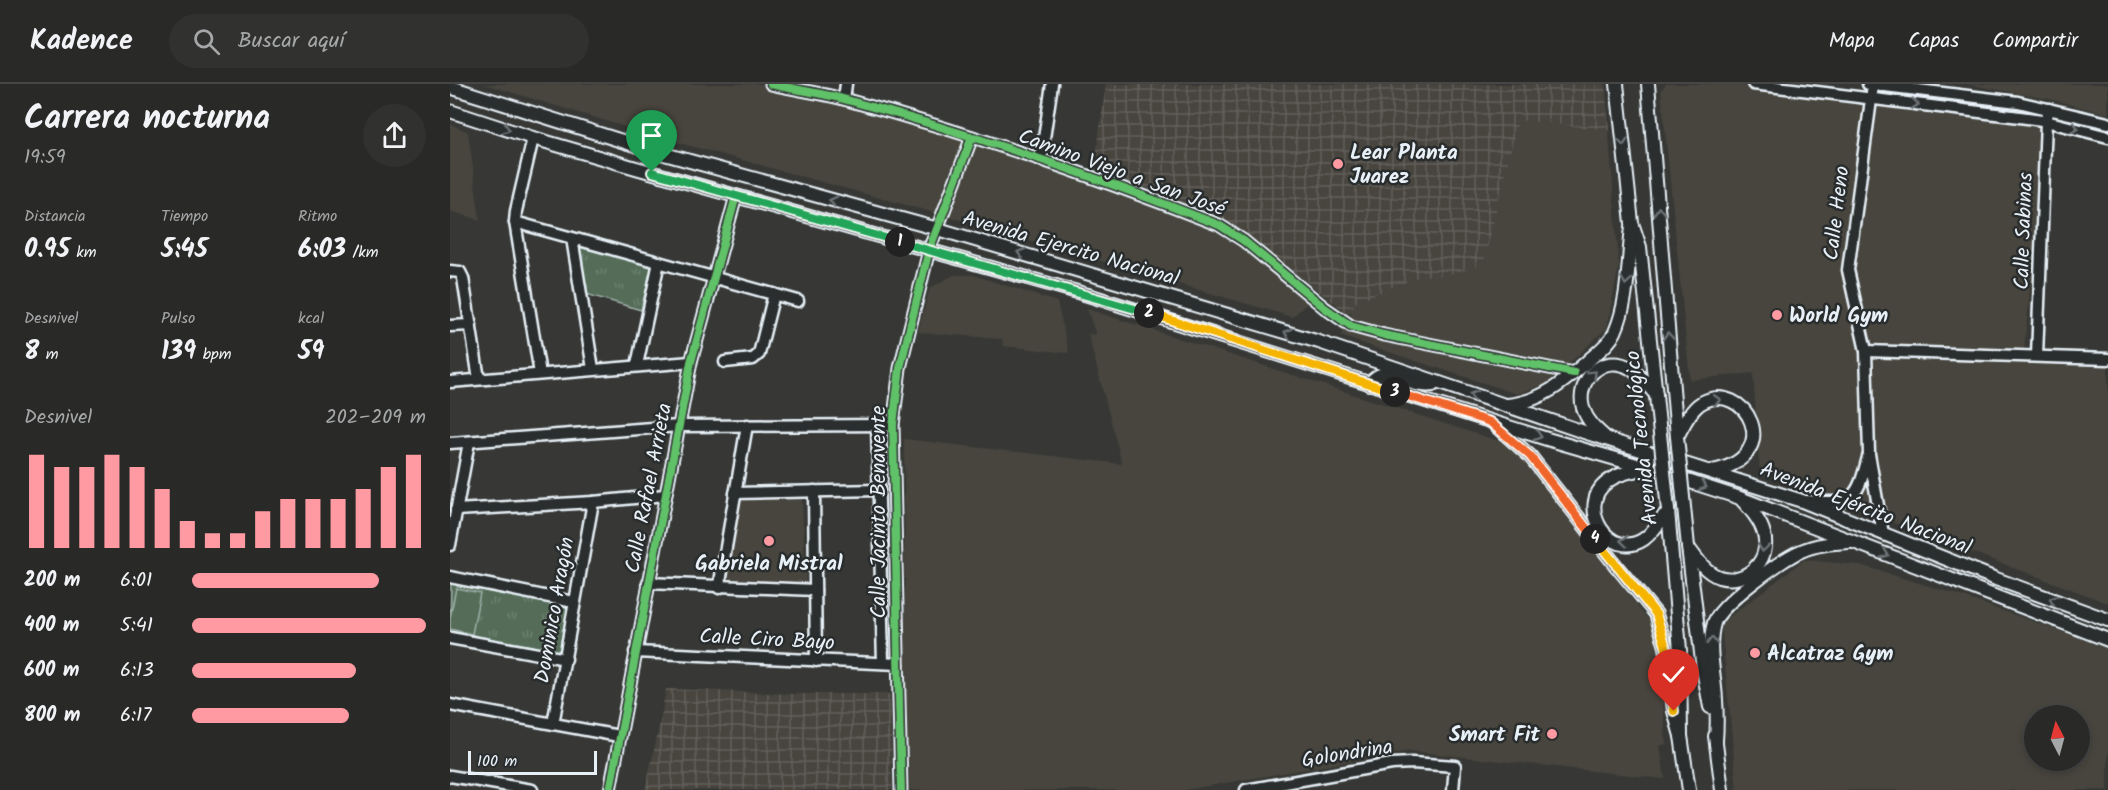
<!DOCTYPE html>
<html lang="es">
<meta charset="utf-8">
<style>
:root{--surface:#292a28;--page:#313230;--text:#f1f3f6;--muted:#a5a7a8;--line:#454645;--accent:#ff9aa2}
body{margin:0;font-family:Kalam,sans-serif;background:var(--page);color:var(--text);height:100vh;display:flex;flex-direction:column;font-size:22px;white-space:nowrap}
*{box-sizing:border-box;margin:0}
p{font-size:20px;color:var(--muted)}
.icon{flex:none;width:33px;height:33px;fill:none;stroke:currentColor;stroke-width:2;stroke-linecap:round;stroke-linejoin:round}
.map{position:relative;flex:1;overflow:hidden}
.side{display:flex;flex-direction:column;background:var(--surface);width:450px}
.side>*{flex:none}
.needle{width:39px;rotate:354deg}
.fabs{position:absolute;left:1574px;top:621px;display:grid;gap:12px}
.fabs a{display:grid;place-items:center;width:66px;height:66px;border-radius:50%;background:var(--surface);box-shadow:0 3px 9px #0003,0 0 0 2px var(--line);font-size:30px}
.scale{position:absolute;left:18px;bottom:15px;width:129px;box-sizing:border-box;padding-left:6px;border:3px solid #e8f1f8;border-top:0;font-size:16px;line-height:21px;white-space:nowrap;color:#e8f1f8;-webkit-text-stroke:4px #2a2d2e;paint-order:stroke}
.pin{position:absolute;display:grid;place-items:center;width:51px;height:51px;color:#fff;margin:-62px -26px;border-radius:50% 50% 50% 0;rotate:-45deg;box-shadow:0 0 6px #0007}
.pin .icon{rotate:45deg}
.km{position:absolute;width:30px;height:30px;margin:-15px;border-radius:50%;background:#222;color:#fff;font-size:16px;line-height:30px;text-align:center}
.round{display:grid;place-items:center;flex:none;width:63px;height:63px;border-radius:32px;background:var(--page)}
.overview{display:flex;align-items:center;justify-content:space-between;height:102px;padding:0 24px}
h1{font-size:33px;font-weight:600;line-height:45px}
.metrics{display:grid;grid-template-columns:repeat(3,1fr);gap:9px;height:102px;padding:6px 24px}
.metrics div{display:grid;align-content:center}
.metrics b{font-size:26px;font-weight:600}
.metrics small{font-size:16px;font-weight:400}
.metrics p{font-size:16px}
.chart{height:168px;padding:12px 24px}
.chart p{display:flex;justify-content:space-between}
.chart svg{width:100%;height:108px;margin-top:6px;stroke:var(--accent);stroke-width:6}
ul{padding:0 24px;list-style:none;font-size:20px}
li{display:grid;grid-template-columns:96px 72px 1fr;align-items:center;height:45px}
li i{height:15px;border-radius:8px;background:var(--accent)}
header{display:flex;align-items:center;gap:36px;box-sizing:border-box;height:84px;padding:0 30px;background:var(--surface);border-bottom:2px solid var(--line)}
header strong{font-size:28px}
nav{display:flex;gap:33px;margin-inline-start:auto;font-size:21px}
.search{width:420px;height:54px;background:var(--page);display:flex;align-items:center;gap:15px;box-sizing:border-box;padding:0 21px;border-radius:33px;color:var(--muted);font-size:22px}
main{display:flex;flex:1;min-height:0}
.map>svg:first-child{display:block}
</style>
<header>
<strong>Kadence</strong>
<div class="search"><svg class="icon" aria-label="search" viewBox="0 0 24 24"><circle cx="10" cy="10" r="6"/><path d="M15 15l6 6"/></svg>Buscar aquí</div>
<nav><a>Mapa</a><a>Capas</a><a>Compartir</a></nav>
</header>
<main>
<section class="side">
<div class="overview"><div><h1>Carrera nocturna</h1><p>19:59</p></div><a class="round"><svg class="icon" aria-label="share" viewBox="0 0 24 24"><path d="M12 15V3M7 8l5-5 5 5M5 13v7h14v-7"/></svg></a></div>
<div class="metrics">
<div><p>Distancia</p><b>0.95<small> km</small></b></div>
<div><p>Tiempo</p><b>5:45</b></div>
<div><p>Ritmo</p><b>6:03<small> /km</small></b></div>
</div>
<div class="metrics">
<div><p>Desnivel</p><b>8<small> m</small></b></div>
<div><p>Pulso</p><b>139<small> bpm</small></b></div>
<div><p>kcal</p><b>59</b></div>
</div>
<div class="chart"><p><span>Desnivel</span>202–209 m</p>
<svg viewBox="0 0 160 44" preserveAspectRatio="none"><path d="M5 44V6M15 44V11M25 44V11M35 44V6M45 44V11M55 44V20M65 44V33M75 44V38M85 44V38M95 44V29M105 44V24M115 44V24M125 44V24M135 44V20M145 44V11M155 44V6"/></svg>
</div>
<ul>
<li><b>200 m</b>6:01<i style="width:80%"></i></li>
<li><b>400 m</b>5:41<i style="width:100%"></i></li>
<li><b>600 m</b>6:13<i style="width:70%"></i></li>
<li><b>800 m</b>6:17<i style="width:67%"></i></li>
</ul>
</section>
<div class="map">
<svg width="1658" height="706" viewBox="0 0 1658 706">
<defs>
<pattern id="industrial-grid" width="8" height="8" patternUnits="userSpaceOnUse" patternTransform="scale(1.5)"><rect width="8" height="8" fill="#47453e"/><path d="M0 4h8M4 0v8" fill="none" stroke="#62605b"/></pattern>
<pattern id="park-tufts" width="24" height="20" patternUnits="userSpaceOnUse" patternTransform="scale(1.5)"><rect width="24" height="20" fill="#556d59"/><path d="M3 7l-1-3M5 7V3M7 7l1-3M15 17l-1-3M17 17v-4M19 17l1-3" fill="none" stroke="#6d8272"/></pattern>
</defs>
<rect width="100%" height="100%" fill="#373835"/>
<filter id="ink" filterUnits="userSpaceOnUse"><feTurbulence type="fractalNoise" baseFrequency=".0167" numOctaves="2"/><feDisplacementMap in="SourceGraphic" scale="12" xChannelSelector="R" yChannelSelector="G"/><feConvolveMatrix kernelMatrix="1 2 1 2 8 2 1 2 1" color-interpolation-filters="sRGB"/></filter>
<g filter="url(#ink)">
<g fill="#47453e" fill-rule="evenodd">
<polygon points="34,0 312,0 437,28 677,109 770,148 793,159 859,218 842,233 507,135 215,55"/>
<polygon points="658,0 1155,0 1169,181 1157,244 1097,300 1067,310 890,252 902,230 798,141"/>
<polygon points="1216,0 1278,0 1407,17 1597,37 1573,275 1658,281 1658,519 1310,389 1303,289 1240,296 1211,6"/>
<polygon points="1516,0 1658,0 1658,30 1599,15"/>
<polygon points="0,40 18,48 30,136 0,127"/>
<polygon points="504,191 523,191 607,218 619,269 553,262 552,255 468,248 480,204"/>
<polygon points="637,225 1055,359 1069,371 1201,539 1209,560 1216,660 1210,662 1215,695 960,667 735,706 460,706 456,644 454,355 672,380 638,250 646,251"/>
<polygon points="352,415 356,502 276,498 291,416"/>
<path d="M1354 476 1410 481 1508 511 1658 564V706H1287L1271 539ZM1584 632H1629V676H1584Z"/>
</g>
<g fill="url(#industrial-grid)">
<polygon points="656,0 1155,0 1159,46 1068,36 1033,181 995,191 971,192 907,217 898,230 789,145 747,125 644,86"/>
<polygon points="216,605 344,610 440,610 442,706 195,706 209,644"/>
</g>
<g fill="url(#park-tufts)" stroke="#9eafa8" stroke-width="1.5">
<polygon points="129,163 202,182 191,226 136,210"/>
<polygon points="1,500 118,523 109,568 0,547"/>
</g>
<polygon fill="#556d59" stroke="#9eafa8" stroke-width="1.5" points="6,504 30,509 22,550 0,545 0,534"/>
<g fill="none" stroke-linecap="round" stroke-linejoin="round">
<g stroke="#e8f1f8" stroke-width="15">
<g id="minor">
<path d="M321 0C346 6 372 9 397 16 523 50 647 93 769 141L794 157 875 224 901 242 934 251 1124 289"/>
<polyline points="1303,0 1562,32 1592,36 1658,53"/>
<polyline points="1418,0 1568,18 1658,39"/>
<polyline points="1423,1 1398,186 1416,267 1419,370 1433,450"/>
<polyline points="394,15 396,0"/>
<polyline points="83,54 66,127 65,138 90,290"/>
<polyline points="591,75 602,0"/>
<polyline points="65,138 348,217"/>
<polyline points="122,154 143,285"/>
<polyline points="0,187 10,188 13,194 29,295"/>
<polyline points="0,242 21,241"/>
<polyline points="1416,267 1658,275"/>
<polyline points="1587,272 1596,37 1599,25"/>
<polyline points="275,278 303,275 309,270 324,210"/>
<polyline points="187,281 209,178"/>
<polyline points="0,298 241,278"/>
<polyline points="427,340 433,579"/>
<polyline points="0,359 229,342 443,341"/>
<polyline points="364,407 366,577"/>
<polyline points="285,409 429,406"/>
<path d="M1358 417C1403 421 1407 416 1418 373"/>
<polyline points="6,426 143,418 215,411"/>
<polyline points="0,461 19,358"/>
<polyline points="0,493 124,518"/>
<polyline points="198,499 365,506"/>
<polyline points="269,504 297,341"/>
<polyline points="0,554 116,575"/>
<polyline points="185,568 448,580"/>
<polyline points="0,621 169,652"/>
<polyline points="103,640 143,418"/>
<polyline points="0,692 82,706"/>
<polyline points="160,706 241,278 286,112"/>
<polyline points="451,706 443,341 450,284 479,166 522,53"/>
<polyline points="796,706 942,680 962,679 1005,682 1003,706"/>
</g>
</g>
<g stroke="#e8f1f8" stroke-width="16">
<g id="major">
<polyline points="1167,0 1182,139 1190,163 1206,312"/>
<polyline points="1198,0 1227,353"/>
<polyline points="0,3 207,68 488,145 869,258 1134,348 1352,417 1546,495 1658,536"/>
<polyline points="0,27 83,54 186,84 638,211 1097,355 1197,384 1290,414 1658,556"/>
<path d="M919 300C923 296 926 292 931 291 946 290 963 304 983 301"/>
<path d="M1057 321C1092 318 1115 297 1140 275 1149 267 1160 259 1165 248 1179 217 1178 176 1182 143"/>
<polyline points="1046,342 1080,372 1167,483 1206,530 1216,563 1224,627 1231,652"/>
<path d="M1155 353C1146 345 1137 337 1133 324 1125 297 1153 268 1180 284 1190 291 1198 301 1206 311"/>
<path d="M1227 353C1233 342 1240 326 1251 319 1295 294 1337 373 1262 387"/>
<path d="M1197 384C1184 387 1168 389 1157 398 1125 422 1160 478 1194 455 1204 448 1211 436 1218 426"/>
<polyline points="1218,426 1230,566 1231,652 1239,706"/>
<polyline points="1238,463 1253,585 1260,623"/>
<path d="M1238 463C1246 474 1255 488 1269 493 1296 501 1321 477 1314 450 1311 437 1300 425 1291 415"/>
<polyline points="1265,652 1272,706"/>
<path d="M1266 657C1267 644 1267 630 1266 616 1265 592 1257 563 1264 539 1269 521 1333 474 1351 467 1366 460 1384 459 1400 458"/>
</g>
</g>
<use href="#minor" stroke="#2a2d2e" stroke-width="10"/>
<use href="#major" stroke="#2a2d2e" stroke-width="12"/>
<g stroke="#e8f1f8" stroke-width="16" stroke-linecap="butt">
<g id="major-bridge">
<polyline points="1206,312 1218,426"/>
<polyline points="1227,353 1238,463"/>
</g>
</g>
<use href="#major-bridge" stroke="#2a2d2e" stroke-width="12"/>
<g stroke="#2a2d2e" stroke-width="11">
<g id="cycleway">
<path d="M321 0C346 6 372 9 397 16 523 50 647 93 769 141L794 157 875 224 901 242 934 251 1124 289"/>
<polyline points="160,706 241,278 286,112"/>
<polyline points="451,706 443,341 450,284 479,166 522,53"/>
</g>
</g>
<use href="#cycleway" stroke="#61c268" stroke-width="8"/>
</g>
<defs><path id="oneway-chevron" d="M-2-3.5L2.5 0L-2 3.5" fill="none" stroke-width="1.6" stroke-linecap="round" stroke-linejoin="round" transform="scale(1.5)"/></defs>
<g stroke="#6c7275">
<use href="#oneway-chevron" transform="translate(1465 20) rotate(6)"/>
<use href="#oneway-chevron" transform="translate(1625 44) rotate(14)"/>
<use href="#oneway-chevron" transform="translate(56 45) rotate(18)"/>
<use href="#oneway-chevron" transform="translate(1173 58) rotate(84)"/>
<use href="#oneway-chevron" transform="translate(383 117) rotate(-165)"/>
<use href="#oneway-chevron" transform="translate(1209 127) rotate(-95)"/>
<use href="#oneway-chevron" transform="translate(571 169) rotate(-164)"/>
<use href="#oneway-chevron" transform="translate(1176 197) rotate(98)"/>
<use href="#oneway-chevron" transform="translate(838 249) rotate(-163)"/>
<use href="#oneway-chevron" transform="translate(1218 252) rotate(-95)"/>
<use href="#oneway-chevron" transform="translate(1143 290) rotate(-45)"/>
<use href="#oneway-chevron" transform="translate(1023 311) rotate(-161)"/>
<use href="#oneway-chevron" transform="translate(1267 316) rotate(-4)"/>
<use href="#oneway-chevron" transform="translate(1088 352) rotate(17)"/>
<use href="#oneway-chevron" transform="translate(1253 402) rotate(18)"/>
<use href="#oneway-chevron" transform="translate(1174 457) rotate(-174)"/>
<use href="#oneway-chevron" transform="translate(1313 464) rotate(97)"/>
<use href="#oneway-chevron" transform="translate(1435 470) rotate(21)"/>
<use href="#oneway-chevron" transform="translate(1603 516) rotate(-160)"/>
<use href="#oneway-chevron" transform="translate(1262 557) rotate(-90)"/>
</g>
</g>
<g fill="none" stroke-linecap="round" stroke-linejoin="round" filter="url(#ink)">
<g stroke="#fff" stroke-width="12">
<polyline id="split-1" points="202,88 450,158"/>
</g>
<g stroke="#fff" stroke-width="12">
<polyline id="split-2" points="450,158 699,229"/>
</g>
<g stroke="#fff" stroke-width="12">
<polyline id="split-3" points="699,229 945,308"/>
</g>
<g stroke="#fff" stroke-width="12">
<polyline id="split-4" points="945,308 1040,338 1080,372 1145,455"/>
</g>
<g stroke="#fff" stroke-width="12">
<polyline id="split-5" points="1145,455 1206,530 1216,563 1224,627"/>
</g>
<use href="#split-1" stroke="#22a559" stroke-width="8"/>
<use href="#split-2" stroke="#22a559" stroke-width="8"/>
<use href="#split-3" stroke="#f5b400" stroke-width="8"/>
<use href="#split-4" stroke="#f0652b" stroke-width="8"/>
<use href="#split-5" stroke="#f5b400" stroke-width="8"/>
</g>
<g fill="#ff9aa2" stroke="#2a2d2e" stroke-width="2">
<circle cx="888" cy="80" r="6"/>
<circle cx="1327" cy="231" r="6"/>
<circle cx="319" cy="457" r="6"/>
<circle cx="1305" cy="569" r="6"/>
<circle cx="1102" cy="650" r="6"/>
</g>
<g text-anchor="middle" stroke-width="5" stroke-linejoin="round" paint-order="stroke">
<g font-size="21" font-weight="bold" fill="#e8f1f8" stroke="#2a2d2e" text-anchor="start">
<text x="900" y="75">Lear Planta<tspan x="900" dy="24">Juarez</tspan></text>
<text x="1339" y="238">World Gym</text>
<text x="319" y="486" text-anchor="middle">Gabriela Mistral</text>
<text x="1317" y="576">Alcatraz Gym</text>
<text x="1090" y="657" text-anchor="end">Smart Fit</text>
</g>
<g font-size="21" fill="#e8f1f8" stroke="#2a2d2e">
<text transform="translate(672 88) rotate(20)" y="7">Camino Viejo a San José</text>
<text transform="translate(1386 129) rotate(-83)" y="7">Calle Heno</text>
<text transform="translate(1573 147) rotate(-88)" y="7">Calle Sabinas</text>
<text transform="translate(621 164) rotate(16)" y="7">Avenida Ejercito Nacional</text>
<text transform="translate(1191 354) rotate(-96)" y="7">Avenida Tecnológico</text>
<text transform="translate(198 404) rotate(-79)" y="7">Calle Rafael Arrieta</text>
<text transform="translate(1416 424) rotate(21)" y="7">Avenida Ejército Nacional</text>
<text transform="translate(428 428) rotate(-90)" y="7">Calle Jacinto Benavente</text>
<text transform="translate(104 526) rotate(-80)" y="7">Dominico Aragón</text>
<text transform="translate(317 555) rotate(3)" y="7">Calle Ciro Bayo</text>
<text transform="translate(897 669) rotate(-9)" y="7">Golondrina</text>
</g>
</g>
</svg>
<div class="fabs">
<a><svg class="needle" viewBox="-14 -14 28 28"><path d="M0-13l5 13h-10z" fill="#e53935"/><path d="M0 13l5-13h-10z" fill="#a5a7a8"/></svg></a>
</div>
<div class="scale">100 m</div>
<div class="pin" style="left:202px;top:88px;background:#1e9e55"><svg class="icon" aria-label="arrive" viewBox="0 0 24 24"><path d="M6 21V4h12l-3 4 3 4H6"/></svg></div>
<div class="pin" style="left:1224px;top:627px;background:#d93025"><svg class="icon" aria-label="check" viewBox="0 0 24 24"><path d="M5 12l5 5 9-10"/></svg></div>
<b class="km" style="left:450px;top:158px">1</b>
<b class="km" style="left:699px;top:229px">2</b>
<b class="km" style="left:945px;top:308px">3</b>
<b class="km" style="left:1145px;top:455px">4</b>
</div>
</main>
